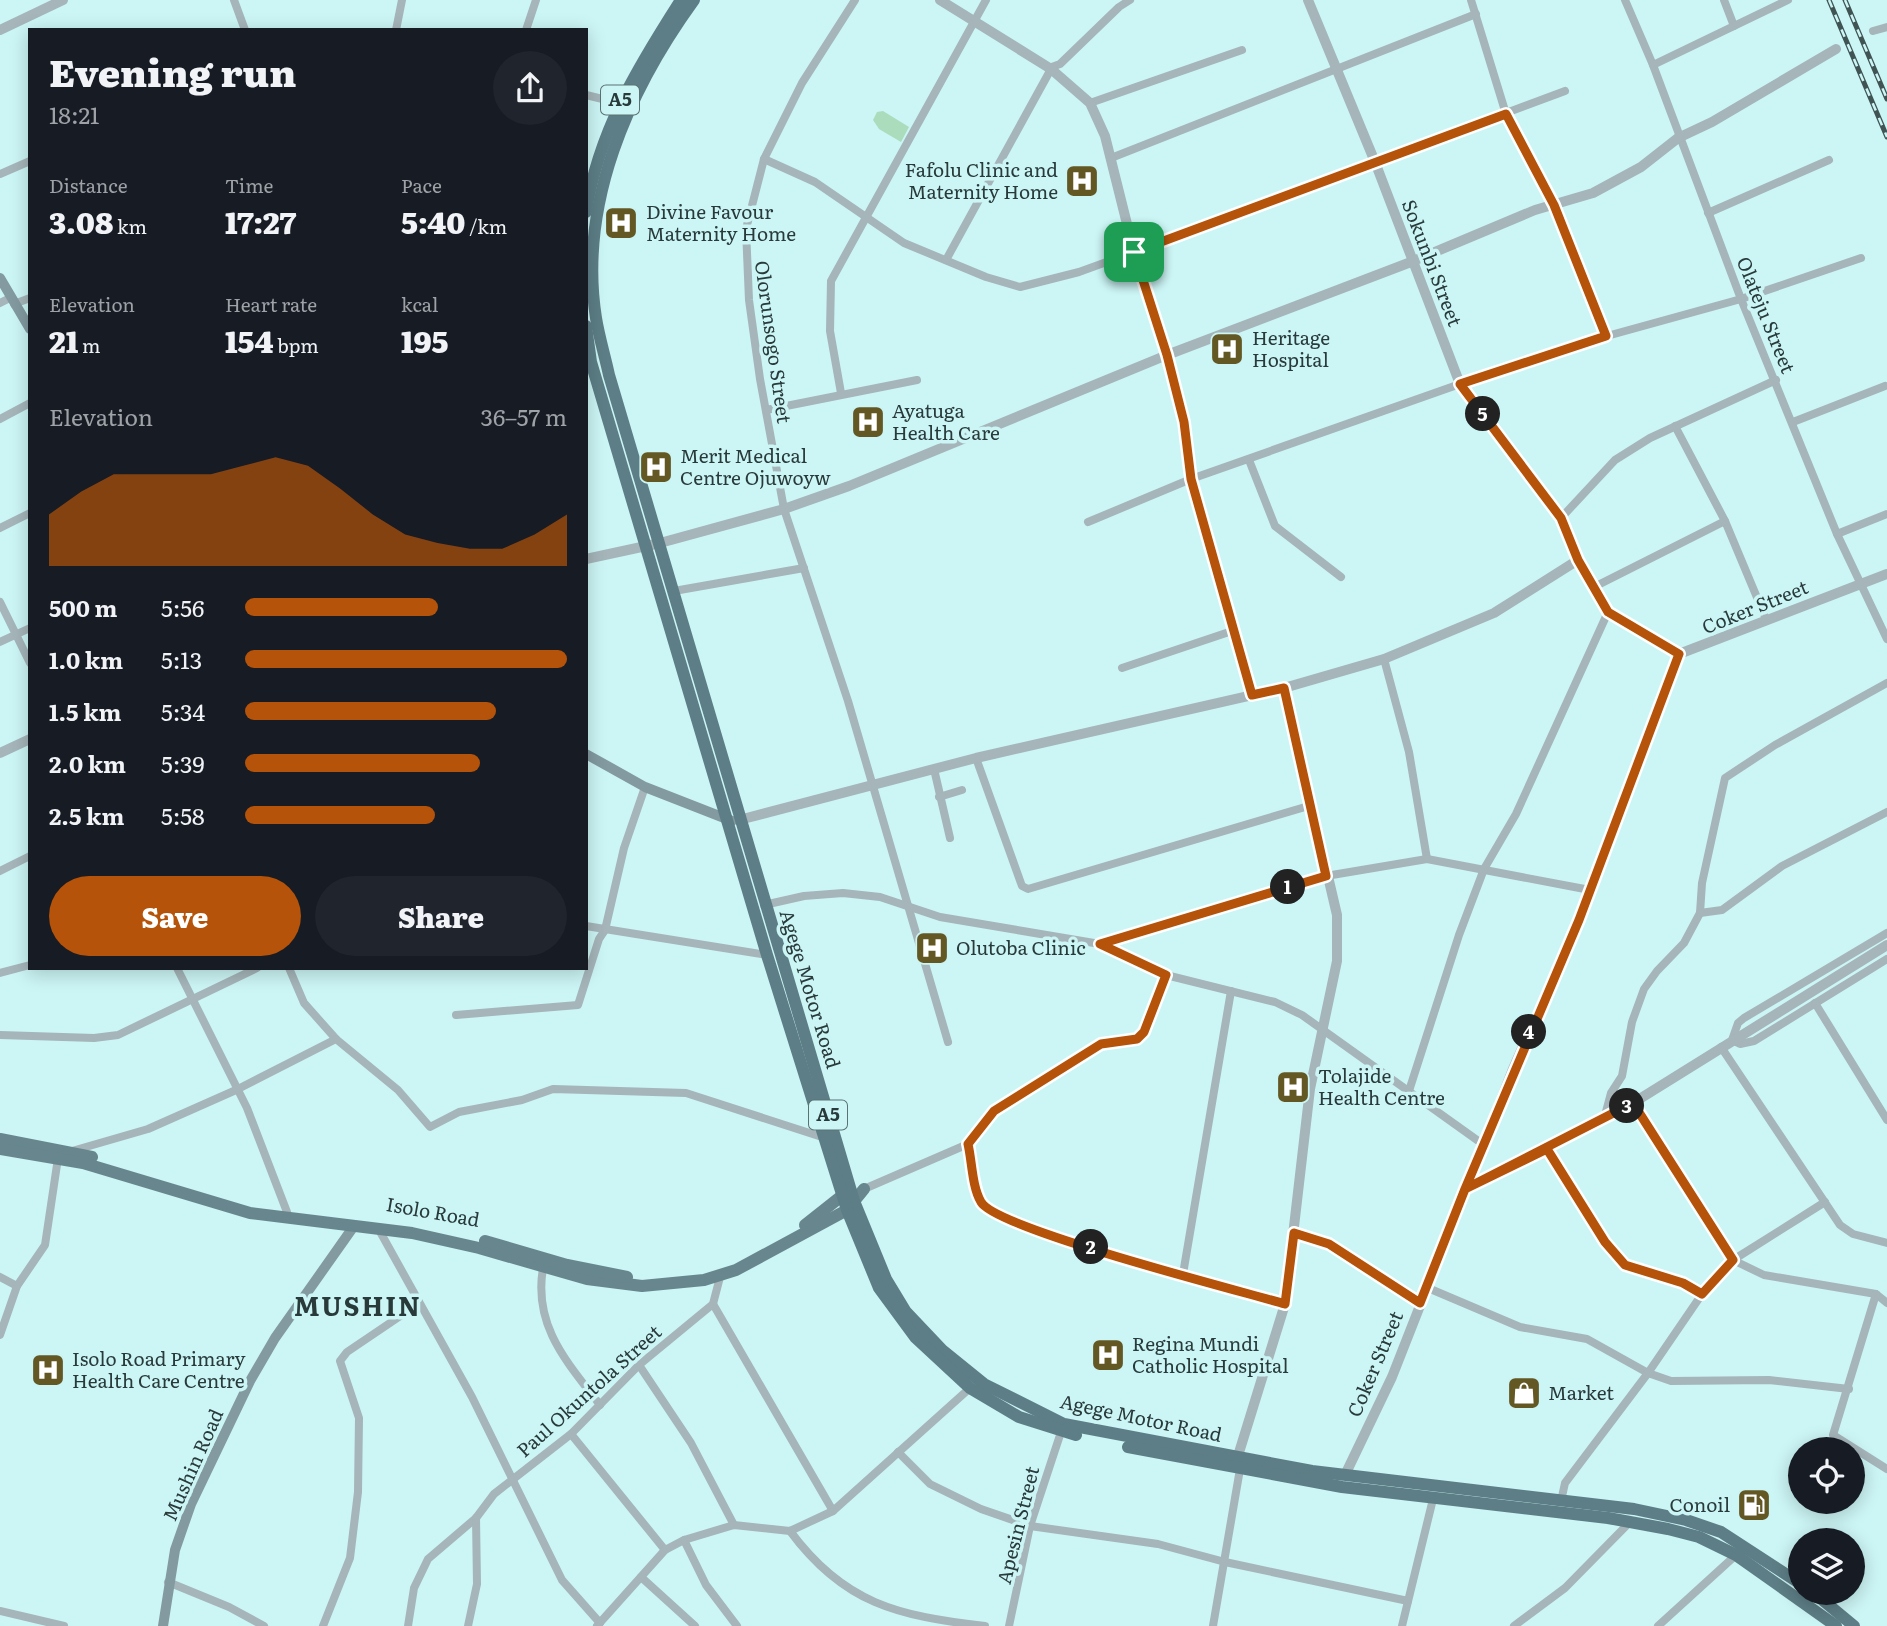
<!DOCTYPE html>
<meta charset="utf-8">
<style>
:root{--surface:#171b24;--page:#20242c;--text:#f1f3f6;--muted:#9ea1a6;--accent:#b45309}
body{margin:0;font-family:Literata,serif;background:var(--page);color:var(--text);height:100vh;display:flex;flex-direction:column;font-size:26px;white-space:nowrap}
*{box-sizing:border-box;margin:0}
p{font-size:23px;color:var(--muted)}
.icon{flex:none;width:38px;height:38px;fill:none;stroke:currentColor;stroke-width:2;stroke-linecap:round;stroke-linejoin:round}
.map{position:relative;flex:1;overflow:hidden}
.side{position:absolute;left:28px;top:28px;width:560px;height:942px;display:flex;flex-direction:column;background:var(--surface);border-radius:0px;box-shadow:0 4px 18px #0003}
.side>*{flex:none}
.fabs{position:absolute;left:1788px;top:1437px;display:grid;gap:14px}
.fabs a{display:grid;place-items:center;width:77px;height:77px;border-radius:50%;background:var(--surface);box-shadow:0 4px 18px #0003;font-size:35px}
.pin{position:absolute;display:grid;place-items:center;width:60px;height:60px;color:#fff;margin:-30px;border-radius:14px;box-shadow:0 4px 10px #0006}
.km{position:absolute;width:35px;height:35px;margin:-18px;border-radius:50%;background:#222;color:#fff;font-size:19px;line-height:35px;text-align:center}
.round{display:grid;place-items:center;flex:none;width:74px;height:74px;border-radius:37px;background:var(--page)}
.head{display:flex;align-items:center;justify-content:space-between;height:119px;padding:0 21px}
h1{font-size:38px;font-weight:800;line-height:52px}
.metrics{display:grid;grid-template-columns:repeat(3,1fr);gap:10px;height:119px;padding:7px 21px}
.metrics div{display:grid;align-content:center}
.metrics b{font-size:30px;font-weight:800}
.metrics small{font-size:19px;font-weight:400}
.metrics p{font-size:19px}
.chart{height:196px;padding:14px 21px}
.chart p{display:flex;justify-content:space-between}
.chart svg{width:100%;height:126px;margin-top:7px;fill:var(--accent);opacity:.7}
.cta{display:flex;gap:14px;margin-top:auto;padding:14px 21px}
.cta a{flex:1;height:80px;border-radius:42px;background:var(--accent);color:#fff;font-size:28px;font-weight:800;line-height:80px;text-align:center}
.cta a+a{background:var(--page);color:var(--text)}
ul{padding:0 21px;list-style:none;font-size:23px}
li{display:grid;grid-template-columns:112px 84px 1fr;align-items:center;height:52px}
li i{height:18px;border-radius:9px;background:var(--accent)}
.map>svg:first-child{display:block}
</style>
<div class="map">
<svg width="1887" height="1626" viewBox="0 0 1887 1626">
<rect width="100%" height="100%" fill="#ccf5f5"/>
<polygon fill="#abdcbc" points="883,111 909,127 901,142 879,129 873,120 877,112"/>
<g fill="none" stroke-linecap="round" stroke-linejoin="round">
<g stroke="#a5b5b9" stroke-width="8">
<polyline points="234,0 245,30"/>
<polyline points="855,0 802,83 764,159 746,229 749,300 760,379 784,509 848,701 948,1042"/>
<polyline points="1471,0 1506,114 1554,205 1607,336"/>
<polyline points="1625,0 1653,65 1741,299 1837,534 1887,639"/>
<polyline points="1724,0 1734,26"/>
<polyline points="396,30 402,0"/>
<polyline points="526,30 536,0"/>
<polyline points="1873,31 1887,27"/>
<polyline points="1653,65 1788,0"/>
<polyline points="1049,68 1060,64 1119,7 1130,0"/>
<polyline points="586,95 619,103"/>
<polyline points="1090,103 1242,50"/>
<polyline points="1111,158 1476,14"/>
<polyline points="764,159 815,182 904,243 986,277 1020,287 1079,272 1134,252 1565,91"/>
<polyline points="0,174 30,161"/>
<polyline points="1708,213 1829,160"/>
<polyline points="946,260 1051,69"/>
<polyline points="0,303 10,298"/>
<polyline points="14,304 30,298"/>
<polyline points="841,393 830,331 831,281 986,0"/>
<polyline points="766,410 917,380"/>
<polyline points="0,419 30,403"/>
<polyline points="1793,422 1885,386"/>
<polyline points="1675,426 1725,521 1766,619"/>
<polyline points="1249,460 1275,526 1341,577"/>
<polyline points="1561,518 1615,460 1650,438 1776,380"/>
<polyline points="1088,522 1191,479 1460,384 1607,336 1741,299 1861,258"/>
<polyline points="0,528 30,513"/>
<polyline points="1837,534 1887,514"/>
<polyline points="1594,587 1725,521"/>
<polyline points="674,591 804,568"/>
<polyline points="0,602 30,663"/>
<polyline points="0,642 30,628"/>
<polyline points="1384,659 1409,752 1427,859"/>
<polyline points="1122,668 1235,630"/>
<polyline points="976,758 1022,886 1028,889 1312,805"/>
<polyline points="934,769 950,838"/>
<polyline points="939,797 962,790"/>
<polyline points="0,871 30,856"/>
<polyline points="764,905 804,896 843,893 880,897 940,917 1100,944 1166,975 1275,1002 1302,1015 1484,1145"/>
<polyline points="1700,913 1722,910 1782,866 1887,812"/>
<polyline points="586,926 767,955"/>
<polyline points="1887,933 1744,1018 1738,1023 1732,1040 1740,1044 1754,1041 1887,959"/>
<polyline points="1100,944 1326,876 1427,859 1590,890"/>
<polyline points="177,968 247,1108 287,1212"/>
<polyline points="289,968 304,1003 336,1039"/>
<polyline points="0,973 30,965"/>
<polyline points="1815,1003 1887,1120"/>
<polyline points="456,1015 578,1005 599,939 605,930 624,848 645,787"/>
<polyline points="0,1035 94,1038 118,1035 257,968"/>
<polyline points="1721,1047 1840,1225 1853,1234 1887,1243"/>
<polyline points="1408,1094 1459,935 1484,869 1516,814 1608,612"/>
<polyline points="1633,1103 1733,1260 1764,1275 1876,1294 1887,1303"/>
<polyline points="1604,1119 1611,1093 1622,1076 1632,1022 1644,989 1657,971 1684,943 1700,913 1702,883 1725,778 1775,745 1887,683"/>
<path d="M968 1144C972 1161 972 1187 981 1202 997 1230 1240 1291 1285 1304"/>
<polyline points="1547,1149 1605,1242 1625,1265 1683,1283 1702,1294"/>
<polyline points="72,1151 148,1129 236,1090 336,1039 398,1090 430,1127 459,1112 522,1100 553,1089 686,1093 825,1138"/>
<polyline points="864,1189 968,1144 994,1111 1101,1044 1141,1037 1166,975"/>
<polyline points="378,1228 472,1397 562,1580 600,1623"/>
<polyline points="1294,1233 1329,1244 1420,1303"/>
<path d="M543 1268C533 1326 567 1362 600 1405"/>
<polyline points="1183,1274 1231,991"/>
<polyline points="0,1277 17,1286"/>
<polyline points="1428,1288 1520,1327 1587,1339 1648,1373 1671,1381 1769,1380 1849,1389"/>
<polyline points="1876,1294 1833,1435 1887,1469"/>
<polyline points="713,1304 833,1511"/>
<polyline points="0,1335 17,1286 45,1245 58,1158"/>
<polyline points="639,1365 691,1443 734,1525"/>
<polyline points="571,1434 665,1550"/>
<polyline points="898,1452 930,1484 981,1509 1030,1526 1158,1544 1225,1562 1408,1601"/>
<polyline points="1561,1501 1565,1483 1648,1373 1702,1294 1733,1260 1825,1202"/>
<path d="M790 1531C844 1604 898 1616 985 1626"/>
<polyline points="684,1540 706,1585 737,1626"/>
<polyline points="641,1577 695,1626"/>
<polyline points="168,1582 229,1607 264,1626"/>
<polyline points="0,1611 64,1626"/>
<polyline points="323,1626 350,1558 358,1492 359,1418 340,1361 347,1352 418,1304"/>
<polyline points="408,1626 414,1588 428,1559 476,1518 494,1494 571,1434 639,1365 713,1304 720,1277"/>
<polyline points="468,1626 477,1584 476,1518"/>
<polyline points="597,1626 665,1550 684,1540 734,1525 790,1531 833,1511 970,1388"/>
<polyline points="1009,1626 1030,1526 1061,1432"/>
<polyline points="1213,1626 1240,1469"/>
<polyline points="1402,1626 1433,1499"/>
<polyline points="1514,1626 1565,1588 1630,1522"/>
<polyline points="1658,1626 1736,1555"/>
</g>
<g stroke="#a5b5b9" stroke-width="10">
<polyline points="940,0 1051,69 1090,103 1105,136 1134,252 1167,355 1184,422 1191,479 1252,695"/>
<polyline points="1308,0 1375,162 1460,384 1561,518 1578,560 1608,612 1679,654"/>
<polyline points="0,30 63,0"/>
<polyline points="586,559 660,543 784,509 849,486 1167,355 1411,262 1535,210 1593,193 1641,167 1678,138 1712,122 1836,49"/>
<polyline points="0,753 30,739"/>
<polyline points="739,820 976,758 1284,688 1384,659 1494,613 1578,560"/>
<polyline points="1465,1189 1633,1103 1887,945"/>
<polyline points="1237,1459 1285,1304 1310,1089 1337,961 1337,915 1284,688"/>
<polyline points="1345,1475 1392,1377 1513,1069 1579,920 1679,654 1887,574"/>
</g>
<g stroke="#829aa0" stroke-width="10">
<polyline points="0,278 30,329"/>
<polyline points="586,754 645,787 732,821"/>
<polyline points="163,1626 175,1550 191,1504 250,1381 275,1338 354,1226"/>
</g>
<g stroke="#68868e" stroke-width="12">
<polyline points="0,1139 92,1157"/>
<polyline points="0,1149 83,1163 250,1213 412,1233 479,1248 587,1279 642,1286 704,1280 736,1270 847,1210 864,1189"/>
<polyline points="805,1225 848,1191"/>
<polyline points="485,1241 567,1265 627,1277"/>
</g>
<g stroke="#5d7e86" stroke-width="12">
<path d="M694 0C628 91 578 204 596 318 599 337 605 356 609 375L854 1201 886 1279 906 1312 942 1350 984 1384 1064 1424 1312 1471 1634 1509 1686 1520 1721 1532 1801 1584"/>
<path d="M586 212C598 132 638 67 681 0"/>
<polyline points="586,326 591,362 767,955 847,1210 879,1288 915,1337 970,1388 1019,1417 1076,1435"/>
<polyline points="1128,1447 1342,1487 1608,1518 1668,1529 1699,1537 1736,1555 1836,1626"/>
<polyline points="1813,1592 1854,1626"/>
</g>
<g stroke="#405454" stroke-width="5">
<g id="rail">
<polyline points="1829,0 1887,137"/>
<polyline points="1845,0 1887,99"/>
</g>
</g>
<use href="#rail" stroke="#ccf5f5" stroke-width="2.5" stroke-dasharray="8" stroke-linecap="butt"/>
</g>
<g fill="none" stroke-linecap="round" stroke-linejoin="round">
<g stroke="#fff" stroke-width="14">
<path id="route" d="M1134 252 1167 355 1184 422 1191 479 1252 695 1284 688 1326 876 1100 944 1166 975 1144 1032 1137 1039 1101 1044 994 1111 968 1144C972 1161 972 1187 981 1202 996 1229 1241 1291 1285 1304L1294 1233 1329 1244 1420 1303 1465 1189 1633 1103 1733 1260 1702 1294 1683 1283 1625 1265 1605 1242 1547 1149 1465 1189 1579 920 1679 654 1608 612 1578 560 1561 518 1460 384 1606 336 1554 205 1506 114 1134 252"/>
</g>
<use href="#route" stroke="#b45309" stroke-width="9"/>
</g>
<defs>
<g id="hospital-square" transform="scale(1.75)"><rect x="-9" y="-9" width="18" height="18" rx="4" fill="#635724" stroke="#ccf5f5"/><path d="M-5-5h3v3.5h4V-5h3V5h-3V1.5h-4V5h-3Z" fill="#fff"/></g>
<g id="shop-square" transform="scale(1.75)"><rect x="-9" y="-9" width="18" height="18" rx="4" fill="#635724" stroke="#ccf5f5"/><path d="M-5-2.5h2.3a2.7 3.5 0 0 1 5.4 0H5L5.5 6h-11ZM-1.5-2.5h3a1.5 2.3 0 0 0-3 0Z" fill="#fff"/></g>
<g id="fuel-square" transform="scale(1.75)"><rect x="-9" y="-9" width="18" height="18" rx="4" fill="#635724" stroke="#ccf5f5"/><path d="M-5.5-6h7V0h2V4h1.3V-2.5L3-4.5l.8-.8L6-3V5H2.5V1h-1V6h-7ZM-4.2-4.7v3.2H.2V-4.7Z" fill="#fff"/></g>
</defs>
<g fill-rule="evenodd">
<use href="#hospital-square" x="1082" y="181"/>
<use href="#hospital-square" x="621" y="223"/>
<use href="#hospital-square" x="1227" y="349"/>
<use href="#hospital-square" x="868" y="422"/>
<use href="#hospital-square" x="656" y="467"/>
<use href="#hospital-square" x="932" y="948"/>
<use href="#hospital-square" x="1293" y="1087"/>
<use href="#hospital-square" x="1108" y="1355"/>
<use href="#hospital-square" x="48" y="1370"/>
<use href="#shop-square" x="1524" y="1393"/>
<use href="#fuel-square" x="1754" y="1505"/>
</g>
<g text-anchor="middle" stroke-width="7" stroke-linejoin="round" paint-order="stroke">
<g fill="#ccf5f5" stroke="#5a7272" stroke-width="2">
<rect x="601" y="85.5" width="38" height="29" rx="5"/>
<rect x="809" y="1100.5" width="38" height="29" rx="5"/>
</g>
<g font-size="18" font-weight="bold" fill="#293a3a">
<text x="620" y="106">A5</text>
<text x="828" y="1121">A5</text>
</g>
<g font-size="19" fill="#293a3a" stroke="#ccf5f5" text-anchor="start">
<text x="1058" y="177" text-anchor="end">Fafolu Clinic and<tspan x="1058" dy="22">Maternity Home</tspan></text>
<text x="646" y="219">Divine Favour<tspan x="646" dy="22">Maternity Home</tspan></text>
<text x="1252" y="345">Heritage<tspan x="1252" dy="22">Hospital</tspan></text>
<text x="892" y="418">Ayatuga<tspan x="892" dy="22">Health Care</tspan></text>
<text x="680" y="463">Merit Medical<tspan x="680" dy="22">Centre Ojuwoyw</tspan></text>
<text x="956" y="955">Olutoba Clinic</text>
<text x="1318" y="1083">Tolajide<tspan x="1318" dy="22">Health Centre</tspan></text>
<text x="1132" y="1351">Regina Mundi<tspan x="1132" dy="22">Catholic Hospital</tspan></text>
<text x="72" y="1366">Isolo Road Primary<tspan x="72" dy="22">Health Care Centre</tspan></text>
<text x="1548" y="1400">Market</text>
<text x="1730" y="1512" text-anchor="end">Conoil</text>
</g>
<g font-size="19" fill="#293a3a" stroke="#ccf5f5">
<text transform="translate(1432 263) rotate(69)" y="7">Sokunbi Street</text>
<text transform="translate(1766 315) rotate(68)" y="7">Olateju Street</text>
<text transform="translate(773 342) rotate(82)" y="7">Olorunsogo Street</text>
<text transform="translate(1755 607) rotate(-22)" y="7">Coker Street</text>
<text transform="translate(810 989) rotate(73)" y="7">Agege Motor Road</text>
<text transform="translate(433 1212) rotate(10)" y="7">Isolo Road</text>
<text transform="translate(1375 1364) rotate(-67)" y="7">Coker Street</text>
<text transform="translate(589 1391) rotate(-42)" y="7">Paul Okuntola Street</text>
<text transform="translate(1141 1418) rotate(12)" y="7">Agege Motor Road</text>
<text transform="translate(193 1465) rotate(-66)" y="7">Mushin Road</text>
<text transform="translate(1018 1525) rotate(-76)" y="7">Apesin Street</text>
</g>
<g font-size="26" font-weight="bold" letter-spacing="2" fill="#293a3a" stroke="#ccf5f5">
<text x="358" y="1316">MUSHIN</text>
</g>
</g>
</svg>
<div class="fabs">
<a><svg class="icon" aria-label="locate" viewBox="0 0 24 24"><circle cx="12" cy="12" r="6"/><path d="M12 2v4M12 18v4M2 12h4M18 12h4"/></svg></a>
<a><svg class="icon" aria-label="layers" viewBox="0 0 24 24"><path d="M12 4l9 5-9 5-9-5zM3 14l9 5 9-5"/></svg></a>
</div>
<div class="pin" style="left:1134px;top:252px;background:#1e9e55"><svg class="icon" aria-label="arrive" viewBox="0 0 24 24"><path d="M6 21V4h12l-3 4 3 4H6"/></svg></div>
<b class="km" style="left:1288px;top:887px">1</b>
<b class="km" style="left:1091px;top:1247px">2</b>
<b class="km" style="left:1627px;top:1106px">3</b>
<b class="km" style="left:1529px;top:1032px">4</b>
<b class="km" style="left:1483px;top:414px">5</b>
<section class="side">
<div class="head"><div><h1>Evening run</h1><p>18:21</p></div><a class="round"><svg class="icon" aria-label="share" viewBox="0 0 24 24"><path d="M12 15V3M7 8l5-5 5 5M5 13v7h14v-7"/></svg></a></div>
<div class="metrics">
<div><p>Distance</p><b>3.08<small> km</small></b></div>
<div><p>Time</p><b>17:27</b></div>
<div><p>Pace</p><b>5:40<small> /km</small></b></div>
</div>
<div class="metrics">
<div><p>Elevation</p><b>21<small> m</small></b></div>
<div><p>Heart rate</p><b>154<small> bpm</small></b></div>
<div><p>kcal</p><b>195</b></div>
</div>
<div class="chart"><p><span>Elevation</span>36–57 m</p>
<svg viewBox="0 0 160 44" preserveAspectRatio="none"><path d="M0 44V26L10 18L20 12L30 12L40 12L50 12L60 9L70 6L80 9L90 17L100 26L110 33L120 36L130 38L140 38L150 33L160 26V44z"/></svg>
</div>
<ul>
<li><b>500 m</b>5:56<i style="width:60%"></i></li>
<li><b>1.0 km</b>5:13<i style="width:100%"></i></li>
<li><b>1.5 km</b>5:34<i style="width:78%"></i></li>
<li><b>2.0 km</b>5:39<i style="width:73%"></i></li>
<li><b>2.5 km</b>5:58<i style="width:59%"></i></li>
</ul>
<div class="cta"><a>Save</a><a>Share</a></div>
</section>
</div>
